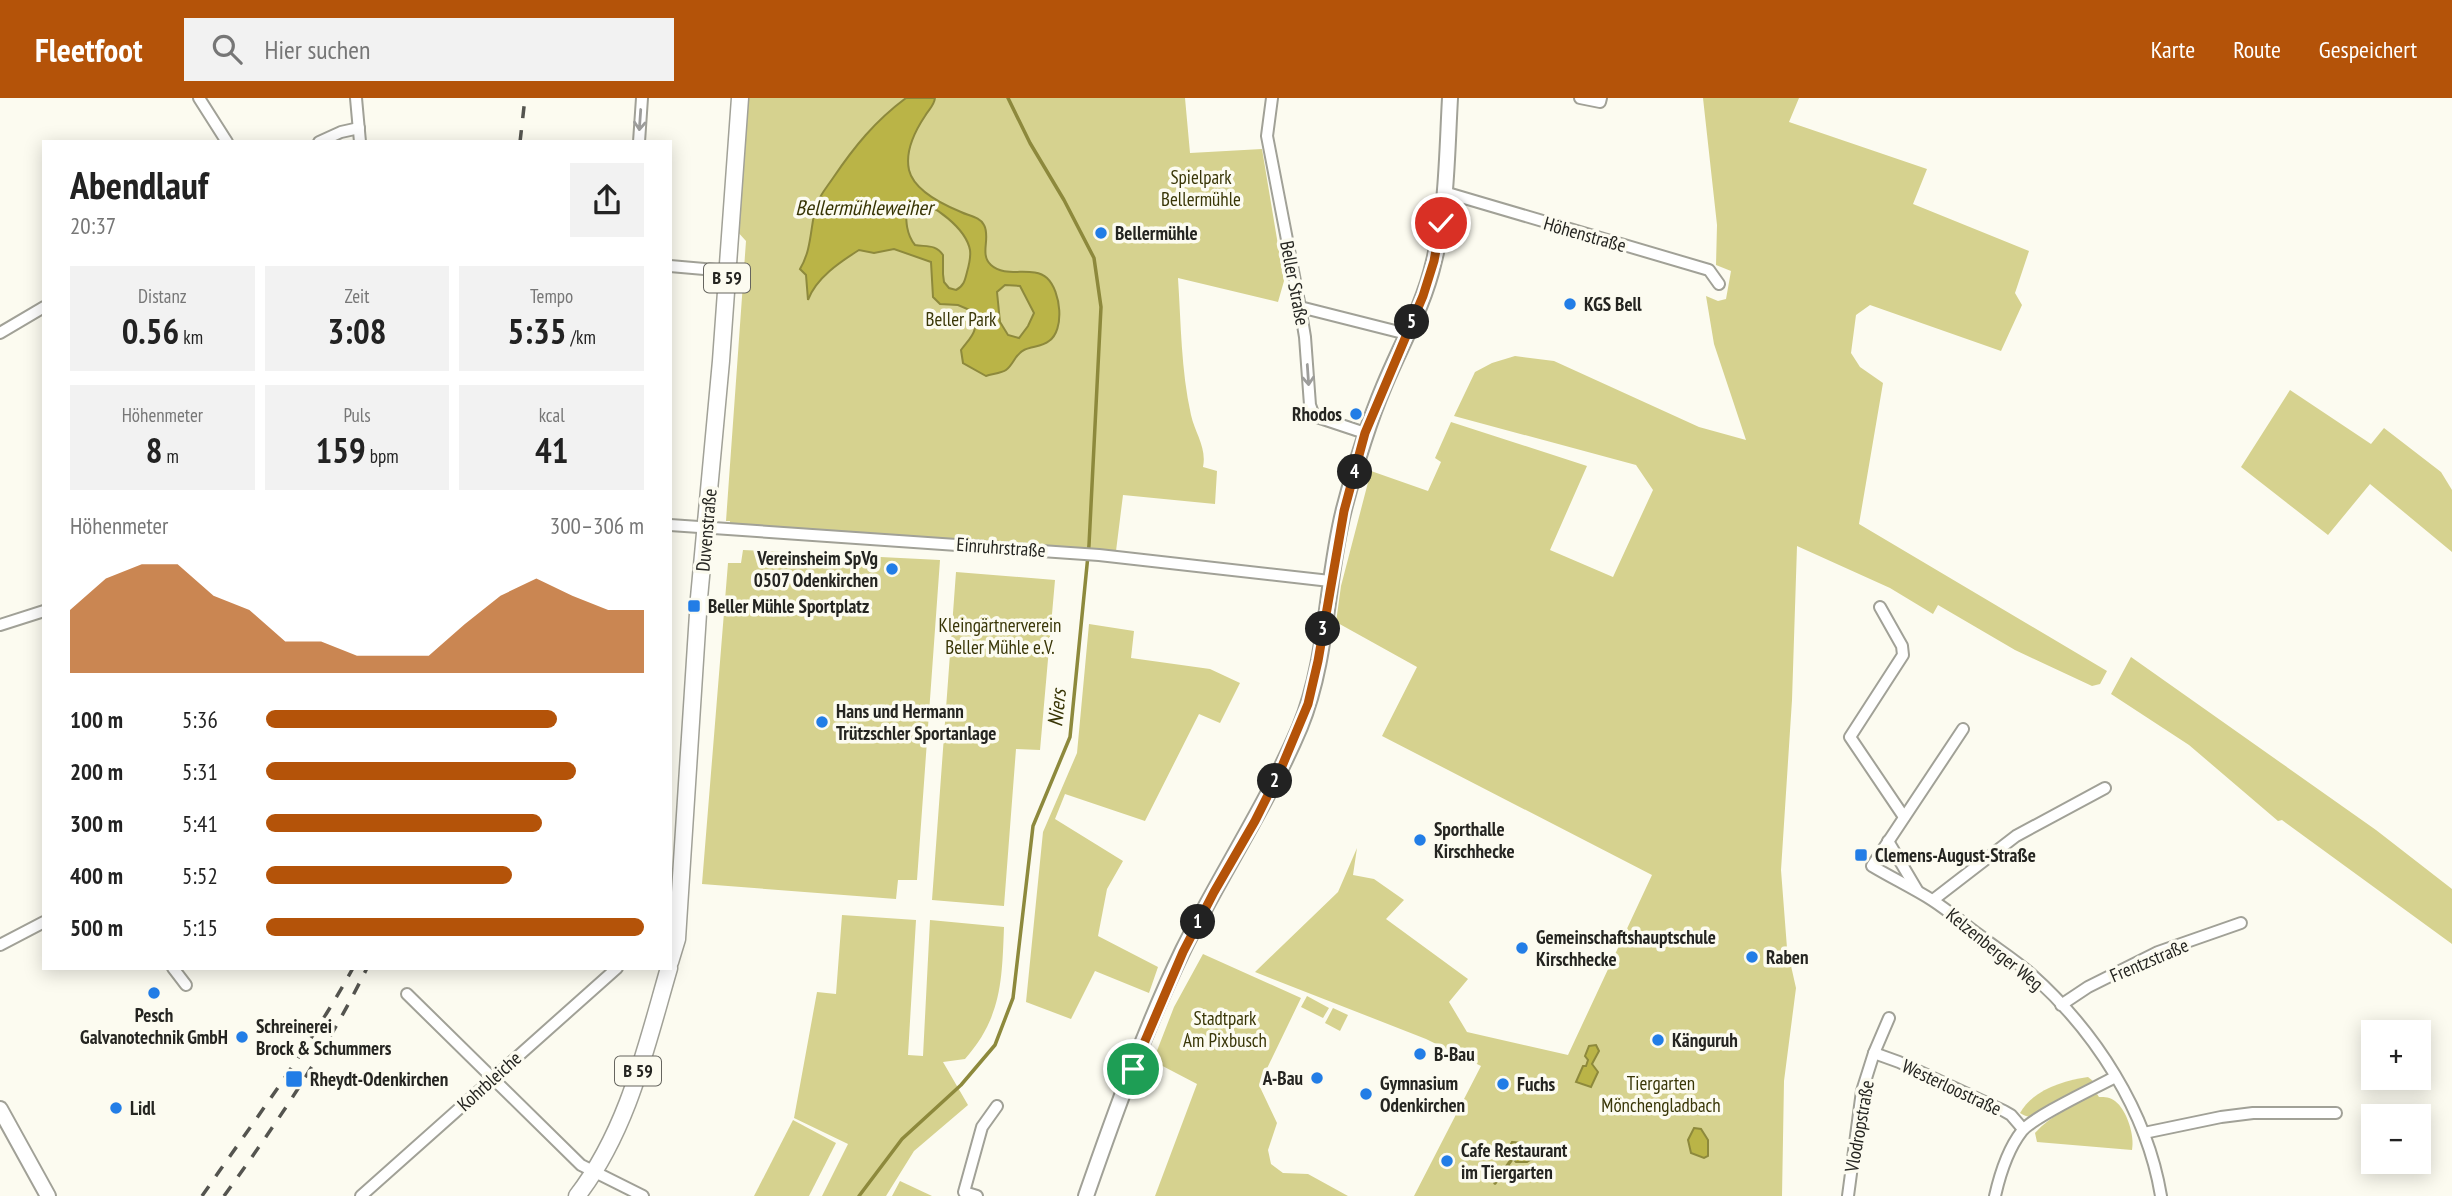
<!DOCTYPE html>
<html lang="de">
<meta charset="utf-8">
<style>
:root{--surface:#fff;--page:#f2f2f2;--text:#222;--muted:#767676;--accent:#b45309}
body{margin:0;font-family:"PT Sans Narrow",sans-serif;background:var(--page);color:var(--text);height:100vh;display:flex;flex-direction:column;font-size:26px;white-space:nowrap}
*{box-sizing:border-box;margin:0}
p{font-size:23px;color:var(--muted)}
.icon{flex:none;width:38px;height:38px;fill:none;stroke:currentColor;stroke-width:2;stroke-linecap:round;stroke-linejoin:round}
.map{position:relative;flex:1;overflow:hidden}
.sheet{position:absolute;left:42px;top:42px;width:630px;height:830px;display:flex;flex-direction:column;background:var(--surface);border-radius:0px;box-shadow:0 4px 18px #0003}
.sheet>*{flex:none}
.buttons{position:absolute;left:2361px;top:922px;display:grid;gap:14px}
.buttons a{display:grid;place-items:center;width:70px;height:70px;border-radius:0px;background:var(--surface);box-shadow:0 4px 18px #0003;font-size:35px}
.pin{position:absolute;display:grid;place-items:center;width:60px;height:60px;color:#fff;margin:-30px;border:4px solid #fff;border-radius:50%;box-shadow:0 2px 7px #0007}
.km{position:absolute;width:35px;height:35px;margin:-18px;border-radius:50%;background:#222;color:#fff;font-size:19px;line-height:35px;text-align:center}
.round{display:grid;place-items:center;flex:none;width:74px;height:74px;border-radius:0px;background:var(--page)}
.overview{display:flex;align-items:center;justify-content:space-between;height:119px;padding:0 28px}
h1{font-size:38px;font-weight:600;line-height:52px}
.metrics{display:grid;grid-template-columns:repeat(3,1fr);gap:10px;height:119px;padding:7px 28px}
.metrics div{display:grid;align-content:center;border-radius:0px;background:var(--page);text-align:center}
.metrics b{font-size:35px;font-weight:600}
.metrics small{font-size:19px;font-weight:400}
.metrics p{font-size:19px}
.chart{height:196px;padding:14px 28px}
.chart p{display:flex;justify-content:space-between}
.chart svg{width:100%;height:126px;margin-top:7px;fill:var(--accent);opacity:.7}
ul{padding:0 28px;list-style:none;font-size:23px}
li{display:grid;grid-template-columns:112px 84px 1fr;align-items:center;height:52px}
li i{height:18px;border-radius:9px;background:var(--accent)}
header{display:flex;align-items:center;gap:42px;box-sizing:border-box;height:98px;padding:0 35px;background:var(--accent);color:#fff}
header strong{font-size:33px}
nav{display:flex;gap:38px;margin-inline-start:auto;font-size:24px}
.search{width:490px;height:63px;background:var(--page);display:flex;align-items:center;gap:18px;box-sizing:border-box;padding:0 24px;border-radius:0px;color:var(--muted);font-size:26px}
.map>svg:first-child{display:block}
</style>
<header>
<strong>Fleetfoot</strong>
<div class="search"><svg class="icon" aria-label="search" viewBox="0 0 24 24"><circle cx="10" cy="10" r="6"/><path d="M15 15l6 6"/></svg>Hier suchen</div>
<nav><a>Karte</a><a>Route</a><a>Gespeichert</a></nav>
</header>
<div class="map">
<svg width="2452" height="1098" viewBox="0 0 2452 1098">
<rect width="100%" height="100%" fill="#fcfbf0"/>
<g fill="#d6d28f">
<path d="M747 0H1185L1190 55 1262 51 1284 183 1278 204 1178 180C1181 225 1181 272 1191 317 1195 335 1207 350 1203 369L1217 373 1215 406 1123 397 1116 453 730 426V423H726L746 143 736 132Z"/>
<polygon points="1703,0 1799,0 1789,24 1927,71 1913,106 2029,153 2015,195 2022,207 2001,253 1870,207 1856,217 1851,255 1860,269 1883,285 1859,426 2107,573 2100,586 2092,588 2015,552 1938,507 1933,516 1890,490 1797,448 1792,602 1781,772 1787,850 1796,890 1784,983 1782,1098 1414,1098 1481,968 1426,941 1255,874 1338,794 1357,750 1353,777 1374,781 1404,802 1386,821 1468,881 1449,904 1467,934 1568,957 1652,777 1382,638 1417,569 1336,524 1341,488 1371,373 1428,393 1441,364 1435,360 1451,324 1587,368 1550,452 1613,479 1653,392 1636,367 1454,318 1475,274 1492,265 1515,258 1554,263 1699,329 1746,342 1714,246 1706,198 1718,203 1726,201 1731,173 1716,167 1717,127"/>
<polygon points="2290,292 2371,346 2384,330 2441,374 2452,392 2452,454 2370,386 2328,437 2241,369"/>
<polygon points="743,452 940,462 917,782 898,782 896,801 702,786 728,465 741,465"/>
<polygon points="956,474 1055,482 1040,652 1016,651 1004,808 932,802"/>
<polygon points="1089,526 1134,533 1131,560 1210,571 1240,585 1220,625 1199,616 1145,723 1065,696 1055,721 1123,763 1107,791 1098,838 1158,869 1149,895 1095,873 1071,921 1026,904 1043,734 1077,655"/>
<polygon points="2131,559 2376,732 2452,791 2452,846 2282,722 2278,723 2189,647 2111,596"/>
<path d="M842 817 916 822 908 957 923 958 930 822 1004 829C1002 882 1002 919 965 961L943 964 968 1007 914 1053 886 1098H822L848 1046 794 1020 817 894 836 896Z"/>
<polygon points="1203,856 1301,900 1259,987 1277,1025 1268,1052 1271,1066 1283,1075 1308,1076 1348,1098 1155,1098 1197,986 1153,963 1174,909"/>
<polygon points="1307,898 1329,910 1323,920 1301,909"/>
<polygon points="1333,910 1348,917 1340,933 1325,925"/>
<path d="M2088 979 2093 983C2080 994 2052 1013 2036 1018 2029 1020 2025 1018 2020 1015 2033 992 2062 983 2088 979Z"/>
<path d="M2097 996 2099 999C2105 999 2110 999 2115 1003 2127 1012 2135 1038 2132 1052L2037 1044 2035 1035C2051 1017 2075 1006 2097 996Z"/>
<polygon points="793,1022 836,1045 809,1098 754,1098"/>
<polygon points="900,1083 932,1098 892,1098"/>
</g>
<g fill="#bab447" stroke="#8d893c" stroke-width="2" fill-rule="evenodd">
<path d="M906 0H935C934 8 929 11 925 18 915 33 905 54 909 72 914 93 944 107 961 114 969 118 980 119 984 127 991 140 979 156 991 167 1006 181 1033 167 1047 180 1061 193 1065 232 1049 243 1042 249 1032 248 1024 252 1015 256 1014 266 1006 272 1002 275 992 276 986 278L963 265 961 252C973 236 979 234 972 213L958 207 940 206 933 199 931 164 894 151 874 155 859 152C840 164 816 180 808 202L806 177 800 171C812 151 810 130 816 108 819 98 827 89 833 80 854 49 875 23 906 0ZM913 103C934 105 966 131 970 152 971 159 969 167 967 174 965 182 964 188 956 192L949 190 944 184 943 176V157C936 146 926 149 915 147 906 136 906 123 906 109ZM1005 187 1020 188 1034 215 1028 228 1019 240 1008 237 1000 224 997 194Z"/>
<polygon points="1596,947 1599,953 1592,966 1598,974 1591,989 1576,984 1583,968 1586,968 1588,962 1585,958 1589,948"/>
<polygon points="1694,1030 1701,1031 1708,1042 1708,1058 1704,1060 1691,1055 1688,1042"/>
<path d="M1512 1044C1522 1044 1528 1049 1535 1055L1533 1060 1527 1064H1516L1507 1054Z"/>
</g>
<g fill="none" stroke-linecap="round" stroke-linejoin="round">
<g stroke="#8d893c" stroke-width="3.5">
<polyline points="1495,1085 1512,1061"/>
<polyline points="859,1098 902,1041 961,987 995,947 1013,900 1033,728 1070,639 1089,447 1101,209 1094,160 1064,102 1030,45 1008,0"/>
</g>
<g stroke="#a1a197" stroke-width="14">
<g id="street">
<polyline points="199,0 227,44"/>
<polyline points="356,0 360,44"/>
<polyline points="1272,0 1267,38 1300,209 1305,239 1310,307 1314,318 1365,335"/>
<polyline points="1580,0 1600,4 1601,0"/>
<polyline points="319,44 341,34 359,30"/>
<polyline points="639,44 642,0"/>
<polyline points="1444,94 1709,172 1719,186"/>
<polyline points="670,168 727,173"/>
<polyline points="1300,209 1407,236"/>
<polyline points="0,235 44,209"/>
<polyline points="670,427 1099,457 1330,483"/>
<polyline points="1880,509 1902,548 1903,557 1850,639 1904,719"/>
<polyline points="0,527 44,513"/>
<path d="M1963 631 1872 768C1892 780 1913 790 1932 802 1949 813 1964 826 1979 837 1996 850 2015 862 2031 876 2095 933 2147 1013 2161 1098"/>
<polyline points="1888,743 1917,792"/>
<polyline points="1933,802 2016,738 2105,690"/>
<polyline points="0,847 44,824"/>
<polyline points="173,870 186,887"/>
<polyline points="407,896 581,1067 643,1098"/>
<polyline points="2061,907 2088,889 2158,854 2241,825"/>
<polyline points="1874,955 1899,964 2004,1013 2011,1017 2023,1031"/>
<polyline points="2144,1035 2221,1019 2253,1015 2336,1015"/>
<polyline points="361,1098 617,870"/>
<polyline points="977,1098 964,1094 982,1029 997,1008"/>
<polyline points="1848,1098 1862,993 1874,955 1889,920"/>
<path d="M1995 1098C2000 1076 2007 1052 2022 1033 2034 1018 2095 990 2115 979"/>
</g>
</g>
<g stroke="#a1a197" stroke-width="18">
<g id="secondary">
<polyline points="0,1011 48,1098"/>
<path d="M1086 1098C1115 1015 1145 931 1183 852 1220 777 1267 707 1300 629 1328 561 1326 482 1344 411 1355 369 1367 328 1384 288 1401 247 1424 207 1434 163 1447 111 1447 54 1450 0"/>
</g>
</g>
<g stroke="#a1a197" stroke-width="19">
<g id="primary">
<polyline points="670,864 677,841 699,500 721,263 740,0"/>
<path d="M577 1098C628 1032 646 949 669 870"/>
</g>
</g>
<use href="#street" stroke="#fff" stroke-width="10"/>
<use href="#secondary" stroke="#fff" stroke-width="14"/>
<use href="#primary" stroke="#fff" stroke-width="16"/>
<g stroke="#54544f" stroke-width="3.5" stroke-dasharray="12 12" stroke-linecap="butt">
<polyline points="520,44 525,0"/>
<path d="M202 1098C254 1023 309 950 353 870"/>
<path d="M224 1098C277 1025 327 951 367 870"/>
</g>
</g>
<defs><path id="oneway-shaft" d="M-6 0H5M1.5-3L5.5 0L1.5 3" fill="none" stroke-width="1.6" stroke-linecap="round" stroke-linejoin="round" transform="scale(1.75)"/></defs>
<g stroke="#9d9d9b">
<use href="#oneway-shaft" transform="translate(640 22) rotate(94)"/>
<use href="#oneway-shaft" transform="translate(1308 277) rotate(86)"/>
</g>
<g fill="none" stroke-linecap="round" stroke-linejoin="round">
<g stroke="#fff" stroke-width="14">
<polyline id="route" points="1133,971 1183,854 1214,794 1255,723 1280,673 1308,606 1318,563 1344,413 1365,335 1423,198 1434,163 1441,125"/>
</g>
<use href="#route" stroke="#b45309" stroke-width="9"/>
</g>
<g fill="#227de6" stroke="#fcfbf0" stroke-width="2.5">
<circle cx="1101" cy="135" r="7"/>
<circle cx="1570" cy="206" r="7"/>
<circle cx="1356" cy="316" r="7"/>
<circle cx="892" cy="471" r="7"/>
<rect x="687" y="501" width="14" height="14" rx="3.5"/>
<circle cx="822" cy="624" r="7"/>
<circle cx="1420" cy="742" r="7"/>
<rect x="1854" y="750" width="14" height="14" rx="3.5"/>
<circle cx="1522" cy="850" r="7"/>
<circle cx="1752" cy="859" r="7"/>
<circle cx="154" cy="895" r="7"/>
<circle cx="242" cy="939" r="7"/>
<circle cx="1658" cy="942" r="7"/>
<circle cx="1420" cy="956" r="7"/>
<circle cx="1317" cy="980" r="7"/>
<rect x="285" y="972" width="18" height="18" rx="3.5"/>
<circle cx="1503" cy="986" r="7"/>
<circle cx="1366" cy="996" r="7"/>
<circle cx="116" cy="1010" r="7"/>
<circle cx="1447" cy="1063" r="7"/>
</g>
<g text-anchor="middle" stroke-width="7" stroke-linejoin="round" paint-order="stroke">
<g fill="#fcfbf0" stroke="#66655f" stroke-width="2">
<rect x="704" y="165.5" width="46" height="29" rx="5"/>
<rect x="615" y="958.5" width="46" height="29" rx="5"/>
</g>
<g font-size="18" font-weight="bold" fill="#252521">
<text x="727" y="186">B 59</text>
<text x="638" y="979">B 59</text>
</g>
<g font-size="19" fill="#393607" stroke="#fcfbf0">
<text x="1201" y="86">Spielpark<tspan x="1201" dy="22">Bellermühle</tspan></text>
<text x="961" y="228">Beller Park</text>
<text x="1000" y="534">Kleingärtnerverein<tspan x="1000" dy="22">Beller Mühle e.V.</tspan></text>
<text x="1225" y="927">Stadtpark<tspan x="1225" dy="22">Am Pixbusch</tspan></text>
<text x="1661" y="992">Tiergarten<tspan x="1661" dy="22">Mönchengladbach</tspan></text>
</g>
<g font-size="19" font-weight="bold" fill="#252521" stroke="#fcfbf0" text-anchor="start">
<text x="1115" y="142">Bellermühle</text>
<text x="1584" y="213">KGS Bell</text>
<text x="1342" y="323" text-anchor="end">Rhodos</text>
<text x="878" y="467" text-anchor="end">Vereinsheim SpVg<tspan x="878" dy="22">0507 Odenkirchen</tspan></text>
<text x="708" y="515">Beller Mühle Sportplatz</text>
<text x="836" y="620">Hans und Hermann<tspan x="836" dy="22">Trützschler Sportanlage</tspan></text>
<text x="1434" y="738">Sporthalle<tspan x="1434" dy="22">Kirschhecke</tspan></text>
<text x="1875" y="764">Clemens-August-Straße</text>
<text x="1536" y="846">Gemeinschaftshauptschule<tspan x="1536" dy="22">Kirschhecke</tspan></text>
<text x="1766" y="866">Raben</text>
<text x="154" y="924" text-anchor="middle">Pesch<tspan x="154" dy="22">Galvanotechnik GmbH</tspan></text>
<text x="256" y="935">Schreinerei<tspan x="256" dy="22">Brock &amp; Schummers</tspan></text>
<text x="1672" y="949">Känguruh</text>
<text x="1434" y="963">B-Bau</text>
<text x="1303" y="987" text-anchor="end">A-Bau</text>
<text x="310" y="988">Rheydt-Odenkirchen</text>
<text x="1380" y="992">Gymnasium<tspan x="1380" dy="22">Odenkirchen</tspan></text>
<text x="1517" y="993">Fuchs</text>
<text x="130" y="1017">Lidl</text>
<text x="1461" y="1059">Cafe Restaurant<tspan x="1461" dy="22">im Tiergarten</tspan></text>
</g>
<g font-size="19" fill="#252521" stroke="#fcfbf0">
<text transform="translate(1585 136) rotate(16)" y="7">Höhenstraße</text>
<text transform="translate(1295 185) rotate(79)" y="7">Beller Straße</text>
<text transform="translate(706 432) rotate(-85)" y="7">Duvenstraße</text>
<text transform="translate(1001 449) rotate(4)" y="7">Einruhrstraße</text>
<text transform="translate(1995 851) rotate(39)" y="7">Kelzenberger Weg</text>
<text transform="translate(2149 862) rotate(-23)" y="7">Frentzstraße</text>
<text transform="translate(489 983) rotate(-42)" y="7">Kohrbleiche</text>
<text transform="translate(1952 989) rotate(25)" y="7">Westerloostraße</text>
<text transform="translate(1859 1028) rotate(-80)" y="7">Vlodropstraße</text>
</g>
<g font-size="21" font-style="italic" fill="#373404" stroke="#fcfbf0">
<text x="864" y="117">Bellermühleweiher</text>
<text transform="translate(1057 610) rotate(-84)" y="7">Niers</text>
</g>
</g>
</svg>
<div class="buttons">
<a>+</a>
<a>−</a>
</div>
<div class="pin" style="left:1133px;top:971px;background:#1e9e55"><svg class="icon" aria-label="arrive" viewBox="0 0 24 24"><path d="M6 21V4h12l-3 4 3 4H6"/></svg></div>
<div class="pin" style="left:1441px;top:125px;background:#d93025"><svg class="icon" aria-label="check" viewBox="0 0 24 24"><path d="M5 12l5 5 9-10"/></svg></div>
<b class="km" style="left:1198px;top:824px">1</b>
<b class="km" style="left:1275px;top:683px">2</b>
<b class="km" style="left:1323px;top:531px">3</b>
<b class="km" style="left:1355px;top:374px">4</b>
<b class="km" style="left:1412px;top:224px">5</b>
<section class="sheet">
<div class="overview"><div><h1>Abendlauf</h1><p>20:37</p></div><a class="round"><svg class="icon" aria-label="share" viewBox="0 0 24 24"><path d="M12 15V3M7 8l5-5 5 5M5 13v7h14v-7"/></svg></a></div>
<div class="metrics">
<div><p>Distanz</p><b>0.56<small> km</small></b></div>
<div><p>Zeit</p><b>3:08</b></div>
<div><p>Tempo</p><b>5:35<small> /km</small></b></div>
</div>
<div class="metrics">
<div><p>Höhenmeter</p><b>8<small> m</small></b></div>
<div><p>Puls</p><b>159<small> bpm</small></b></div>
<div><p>kcal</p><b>41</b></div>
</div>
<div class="chart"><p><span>Höhenmeter</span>300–306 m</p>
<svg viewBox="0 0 160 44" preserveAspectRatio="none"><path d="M0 44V22L10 11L20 6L30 6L40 17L50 22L60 33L70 33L80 38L90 38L100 38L110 27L120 17L130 11L140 17L150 22L160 22V44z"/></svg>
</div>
<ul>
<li><b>100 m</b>5:36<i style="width:77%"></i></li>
<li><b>200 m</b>5:31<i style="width:82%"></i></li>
<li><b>300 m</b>5:41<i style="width:73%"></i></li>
<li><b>400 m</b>5:52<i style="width:65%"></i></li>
<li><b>500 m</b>5:15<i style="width:100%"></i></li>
</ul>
</section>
</div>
